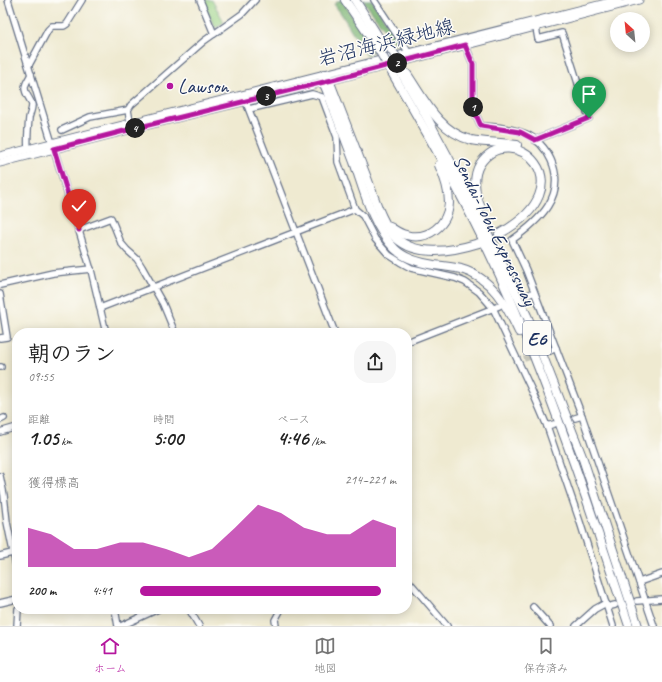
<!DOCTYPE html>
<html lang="ja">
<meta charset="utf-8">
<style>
:root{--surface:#fff;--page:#f6f6f6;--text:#222;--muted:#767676;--line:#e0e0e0;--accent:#b5179e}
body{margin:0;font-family:Caveat,"Klee One",sans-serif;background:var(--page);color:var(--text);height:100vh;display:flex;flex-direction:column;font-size:15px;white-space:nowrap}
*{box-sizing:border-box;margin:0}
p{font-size:13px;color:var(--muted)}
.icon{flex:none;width:22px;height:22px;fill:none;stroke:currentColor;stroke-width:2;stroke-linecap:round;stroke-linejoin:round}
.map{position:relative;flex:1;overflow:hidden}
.sheet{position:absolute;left:12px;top:328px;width:400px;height:286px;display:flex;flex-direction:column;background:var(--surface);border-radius:16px;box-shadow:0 2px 10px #0003}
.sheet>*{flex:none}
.needle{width:26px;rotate:333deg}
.buttons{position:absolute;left:610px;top:12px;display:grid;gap:8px}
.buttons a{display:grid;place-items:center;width:40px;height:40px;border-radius:50%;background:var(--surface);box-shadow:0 2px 10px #0003;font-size:20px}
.pin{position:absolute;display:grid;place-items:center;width:34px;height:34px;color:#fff;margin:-41px -17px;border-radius:50% 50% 50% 0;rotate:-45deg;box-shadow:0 0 4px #0007}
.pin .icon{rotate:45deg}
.km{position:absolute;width:20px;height:20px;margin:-10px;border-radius:50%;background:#222;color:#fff;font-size:11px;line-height:20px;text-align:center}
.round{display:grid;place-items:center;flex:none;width:42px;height:42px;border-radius:16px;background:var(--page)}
.head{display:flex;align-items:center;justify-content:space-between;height:68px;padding:0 16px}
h1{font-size:22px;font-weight:700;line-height:30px}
.figures{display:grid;grid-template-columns:repeat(3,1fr);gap:6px;height:68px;padding:4px 16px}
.figures div{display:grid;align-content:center}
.figures b{font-size:20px;font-weight:700}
.figures small{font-size:11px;font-weight:400}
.figures p{font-size:11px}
.chart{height:112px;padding:8px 16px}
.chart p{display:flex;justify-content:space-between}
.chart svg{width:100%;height:72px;margin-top:4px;fill:var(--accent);opacity:.7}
ul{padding:0 16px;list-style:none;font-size:13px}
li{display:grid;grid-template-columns:64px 48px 1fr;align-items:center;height:30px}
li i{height:10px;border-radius:5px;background:var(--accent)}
.dock{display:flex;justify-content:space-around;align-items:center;height:56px;border-top:1px solid var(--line);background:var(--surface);font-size:11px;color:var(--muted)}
.dock a{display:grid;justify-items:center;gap:2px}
.dock .active{color:var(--accent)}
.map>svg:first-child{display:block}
</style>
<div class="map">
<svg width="662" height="626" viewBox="0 0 662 626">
<rect width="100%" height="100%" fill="#fdfcf7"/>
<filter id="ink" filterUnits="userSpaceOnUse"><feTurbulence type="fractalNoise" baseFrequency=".025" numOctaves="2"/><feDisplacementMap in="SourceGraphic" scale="8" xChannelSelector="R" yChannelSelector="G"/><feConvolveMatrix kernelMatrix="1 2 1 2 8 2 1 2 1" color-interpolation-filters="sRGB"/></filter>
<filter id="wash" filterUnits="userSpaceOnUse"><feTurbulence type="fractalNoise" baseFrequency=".012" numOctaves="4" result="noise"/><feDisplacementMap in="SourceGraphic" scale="16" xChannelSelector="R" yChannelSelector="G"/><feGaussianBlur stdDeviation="0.9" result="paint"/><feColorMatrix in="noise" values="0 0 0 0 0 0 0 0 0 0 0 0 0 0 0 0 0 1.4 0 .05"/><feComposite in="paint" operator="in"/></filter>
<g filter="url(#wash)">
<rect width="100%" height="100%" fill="#efead1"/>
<polygon fill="#99d183" stroke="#5a8070" points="202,0 212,0 224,22 215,28"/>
<g fill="#7ab371" stroke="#4a7168">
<polygon points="340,0 342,0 365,35 372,52 366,55 342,15 334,4"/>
<polygon points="363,0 372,0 399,42 395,44"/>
</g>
</g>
<g filter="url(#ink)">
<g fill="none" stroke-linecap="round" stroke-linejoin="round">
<polyline stroke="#c5c5ba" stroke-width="5.5" stroke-dasharray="5.5 3" stroke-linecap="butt" points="524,359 550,351"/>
<polyline stroke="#c5c5ba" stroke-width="8" stroke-dasharray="8 4" stroke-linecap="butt" points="481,247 500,239"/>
<g stroke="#657086" stroke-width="8">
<g id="minor">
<polyline points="8,0 91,270 106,333"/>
<polyline points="200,0 214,34"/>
<polyline points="374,0 409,53"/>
<path d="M464 42 473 64V108L481 126C496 127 512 128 526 134 537 139 546 149 551 160 567 196 539 221 512 240L526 270 582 416 654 626"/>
<polyline points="29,65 48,30 52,26 64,26 67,24 82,0"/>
<polyline points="244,97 335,333"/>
<polyline points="249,109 312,94 322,97 337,137 338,162 355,209 363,216 375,239 389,255 400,262 411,268 455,278 465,282 479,292 493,308 532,391 547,426 580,522 613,626"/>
<polyline points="131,127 128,110 131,105 204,41 242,14 255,0"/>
<polyline points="62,130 90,117 128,110"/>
<polyline points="535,140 589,118 562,33 538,39 536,28"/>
<path d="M28 149C27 139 28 128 29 118 30 113 32 110 32 105 31 99 25 95 25 88 25 83 29 79 31 74"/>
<polyline points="79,230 111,218 121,243 127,250 137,259 142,267 163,304 175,333"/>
<polyline points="0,285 53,273 91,269"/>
<polyline points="0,294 7,337 0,338"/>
<polyline points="528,295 534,292"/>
<polyline points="100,308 355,209"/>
<polyline points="407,342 499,306"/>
<polyline points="550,351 556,348"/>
<polyline points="0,367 1,367"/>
<polyline points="575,418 582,416"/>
<polyline points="0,420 4,418"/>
<polyline points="547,426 554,424"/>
<polyline points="0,432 17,427"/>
<polyline points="0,476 4,495 7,522 17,571"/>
<polyline points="0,556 12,553"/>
<polyline points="407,579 447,626"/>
<polyline points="639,582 662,574"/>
<polyline points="637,601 662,599"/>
<polyline points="0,603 17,599"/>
<polyline points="533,607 550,626"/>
<polyline points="607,607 615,605"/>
<polyline points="115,609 118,626"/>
<polyline points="189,609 199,626"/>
<polyline points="17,626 18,609"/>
<polyline points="121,626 158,609"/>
<polyline points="276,626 275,620 280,611 279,609"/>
<polyline points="576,626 595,609 606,603"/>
</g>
</g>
<g stroke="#657086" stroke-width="9">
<g id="major">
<polyline points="0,156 618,0"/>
<polyline points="0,163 132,129 336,79 639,0"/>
</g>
</g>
<g stroke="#657086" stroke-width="10">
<g id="highway">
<polyline points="345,0 379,50"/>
<polyline points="355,0 386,49"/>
<polyline points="399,69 424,112 478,213 528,318 583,459 638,626"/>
<path d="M391 71C435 146 478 223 512 303 557 408 593 517 629 626"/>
<path d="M324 74 323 82 327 91C336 115 345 138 354 162 364 191 373 227 395 249 405 259 421 263 434 265 443 266 452 267 461 269 492 278 506 304 519 332"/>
<path d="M324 74 329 80C342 113 354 145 367 178 374 196 382 225 396 238 418 258 453 251 479 243"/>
<path d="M407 74C424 99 439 132 471 140 486 143 502 142 517 145"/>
<path d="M481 208C475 195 472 177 480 164 510 118 591 184 499 234"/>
<path d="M390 227C395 230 400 234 406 235 428 241 448 225 449 203 449 190 444 176 439 165"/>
</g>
</g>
<use href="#minor" stroke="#fff" stroke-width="5.5"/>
<use href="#major" stroke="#fff" stroke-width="7"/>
<use href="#highway" stroke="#fff" stroke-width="8"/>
<g stroke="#657086" stroke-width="10" stroke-linecap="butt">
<g id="highway-bridge">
<polyline points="390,48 404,68"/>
<polyline points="379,50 391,71"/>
</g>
</g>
<use href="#highway-bridge" stroke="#fff" stroke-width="8"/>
</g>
</g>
<g fill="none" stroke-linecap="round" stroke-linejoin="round" filter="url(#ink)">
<g stroke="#fff" stroke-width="8">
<polyline id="route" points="79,230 54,149 132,129 336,79 465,45 473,64 473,108 481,126 520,132 535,140 589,118"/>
</g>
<use href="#route" stroke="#b5179e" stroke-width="5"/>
</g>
<circle fill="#b5179e" stroke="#fdfcf7" stroke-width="1.5" cx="170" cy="86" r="4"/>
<g text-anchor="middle" stroke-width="3" stroke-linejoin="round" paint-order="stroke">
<rect fill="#fdfcf7" stroke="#5f6c8c" stroke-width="1" x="523" y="321" width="28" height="34" rx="3"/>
<g font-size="19" font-weight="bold" fill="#1b2f5e">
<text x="537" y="345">E6</text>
</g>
<g font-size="20" fill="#1b2f5e" stroke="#fdfcf7">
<text transform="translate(386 42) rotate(-14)" y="7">岩沼海浜緑地線</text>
<text transform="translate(495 230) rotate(64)" y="7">Sendai-Tobu Expressway</text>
</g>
<g font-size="20" fill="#1b2f5e" stroke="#fdfcf7" text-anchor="start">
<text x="178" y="93">Lawson</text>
</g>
</g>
</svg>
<div class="buttons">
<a><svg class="needle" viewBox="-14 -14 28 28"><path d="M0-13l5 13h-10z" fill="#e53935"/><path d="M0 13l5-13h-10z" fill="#767676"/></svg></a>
</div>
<div class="pin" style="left:589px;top:118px;background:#1e9e55"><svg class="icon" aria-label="arrive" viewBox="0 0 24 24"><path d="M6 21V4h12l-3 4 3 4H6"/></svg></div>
<div class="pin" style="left:79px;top:230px;background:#d93025"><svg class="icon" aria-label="check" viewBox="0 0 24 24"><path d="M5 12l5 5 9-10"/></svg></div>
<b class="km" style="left:473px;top:107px">1</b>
<b class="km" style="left:397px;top:63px">2</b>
<b class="km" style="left:266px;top:96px">3</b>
<b class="km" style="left:135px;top:128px">4</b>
<section class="sheet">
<div class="head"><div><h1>朝のラン</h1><p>09:55</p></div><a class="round"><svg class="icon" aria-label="share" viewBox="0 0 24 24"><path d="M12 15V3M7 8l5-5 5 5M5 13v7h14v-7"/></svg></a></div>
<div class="figures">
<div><p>距離</p><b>1.05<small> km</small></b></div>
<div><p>時間</p><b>5:00</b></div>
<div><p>ペース</p><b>4:46<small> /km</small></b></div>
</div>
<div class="chart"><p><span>獲得標高</span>214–221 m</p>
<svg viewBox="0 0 160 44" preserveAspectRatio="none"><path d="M0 44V20L10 24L20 33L30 33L40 29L50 29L60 33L70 38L80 33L90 20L100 6L110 11L120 20L130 24L140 24L150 15L160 20V44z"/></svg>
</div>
<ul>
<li><b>200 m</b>4:41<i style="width:94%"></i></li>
</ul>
</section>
</div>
<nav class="dock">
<a class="active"><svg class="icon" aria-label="home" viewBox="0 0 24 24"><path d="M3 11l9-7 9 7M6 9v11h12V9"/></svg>ホーム</a>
<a><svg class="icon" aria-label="map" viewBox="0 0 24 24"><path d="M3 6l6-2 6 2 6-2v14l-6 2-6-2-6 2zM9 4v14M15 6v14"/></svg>地図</a>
<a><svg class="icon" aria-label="saved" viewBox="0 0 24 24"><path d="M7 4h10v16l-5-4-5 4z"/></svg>保存済み</a>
</nav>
